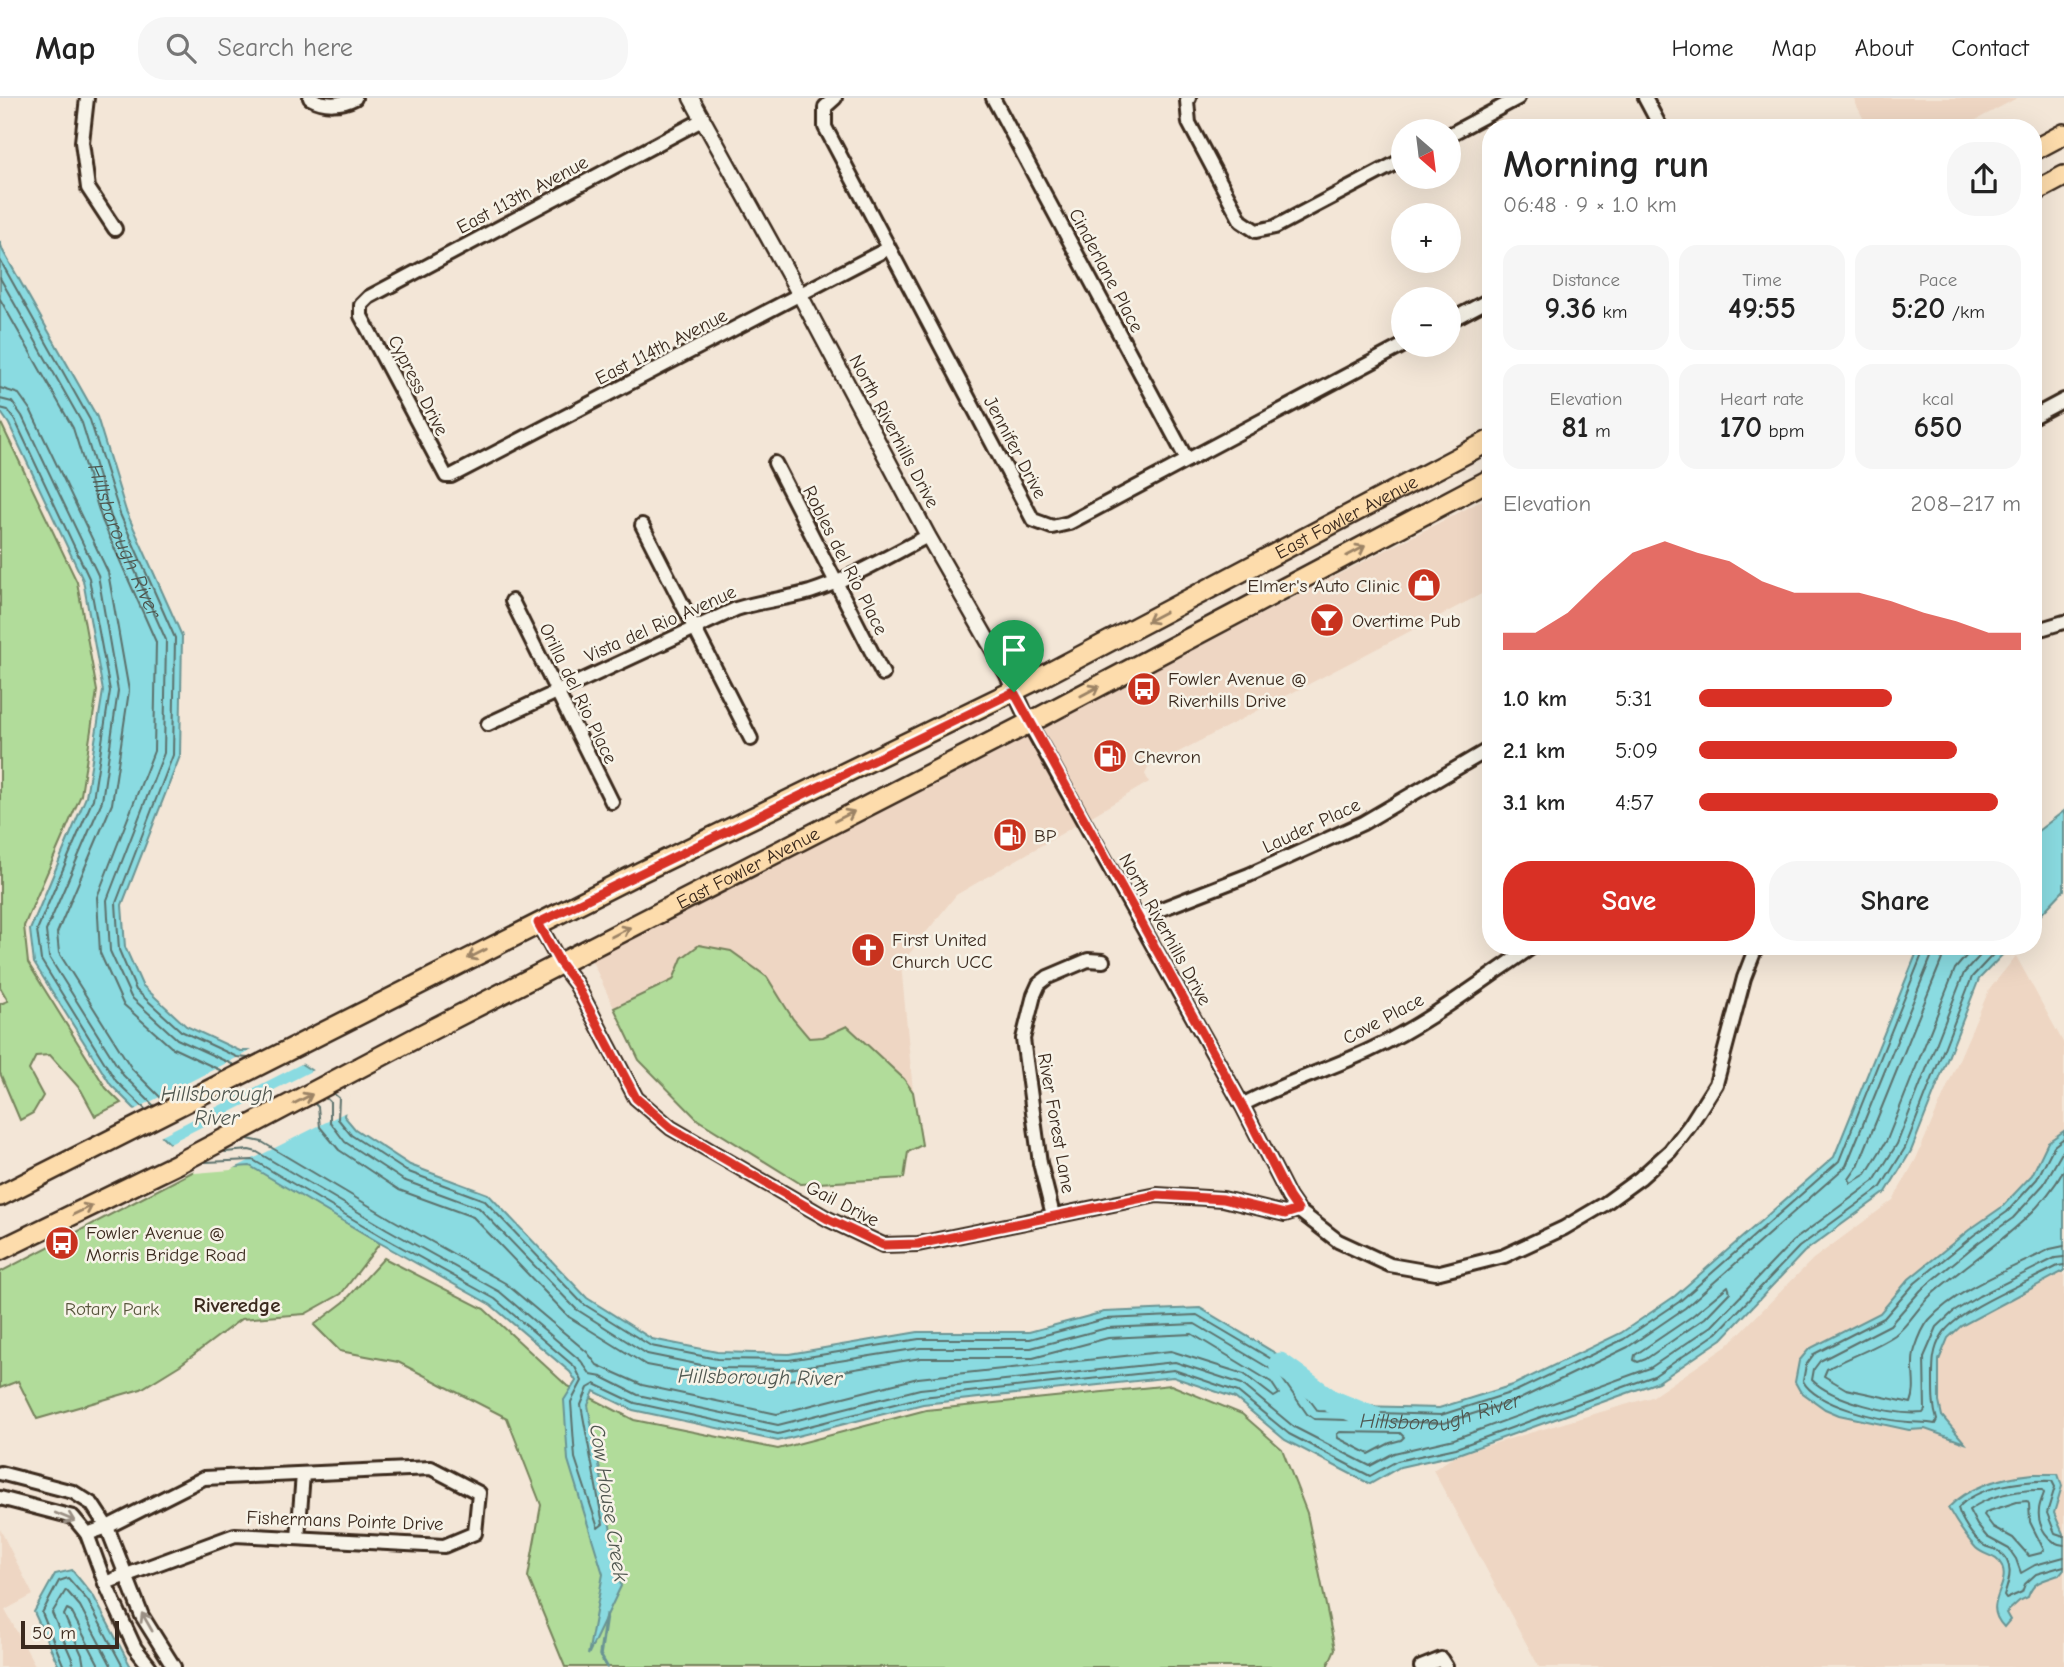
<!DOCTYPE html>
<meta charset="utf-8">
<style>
:root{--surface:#fff;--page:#f6f6f6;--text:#222;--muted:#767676;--line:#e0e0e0;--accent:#d93025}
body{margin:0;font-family:"Comic Neue",sans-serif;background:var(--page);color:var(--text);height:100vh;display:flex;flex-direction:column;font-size:26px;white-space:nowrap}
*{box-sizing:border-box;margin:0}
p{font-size:23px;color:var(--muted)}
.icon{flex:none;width:38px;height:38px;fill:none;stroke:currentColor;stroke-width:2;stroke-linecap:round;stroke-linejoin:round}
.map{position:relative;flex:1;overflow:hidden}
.details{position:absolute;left:1482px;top:21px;width:560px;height:836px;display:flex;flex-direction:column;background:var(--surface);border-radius:28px;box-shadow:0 7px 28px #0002}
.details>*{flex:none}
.needle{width:46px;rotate:152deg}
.buttons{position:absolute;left:1391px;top:21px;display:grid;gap:14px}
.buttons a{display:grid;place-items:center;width:70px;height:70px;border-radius:50%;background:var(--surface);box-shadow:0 7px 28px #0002;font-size:35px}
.scale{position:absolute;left:21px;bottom:18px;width:98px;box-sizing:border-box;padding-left:7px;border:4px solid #3b2a1e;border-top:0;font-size:19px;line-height:24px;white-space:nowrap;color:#3b2a1e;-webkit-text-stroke:5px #f7f3e8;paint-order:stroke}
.pin{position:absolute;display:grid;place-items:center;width:60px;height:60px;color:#fff;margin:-72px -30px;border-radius:50% 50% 50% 0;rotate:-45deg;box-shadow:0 0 7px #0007}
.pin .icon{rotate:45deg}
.round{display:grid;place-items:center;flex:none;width:74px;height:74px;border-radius:28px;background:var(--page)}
.head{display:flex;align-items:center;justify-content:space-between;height:119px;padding:0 21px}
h1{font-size:38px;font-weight:800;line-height:52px}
.metrics{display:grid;grid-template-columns:repeat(3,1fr);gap:10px;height:119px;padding:7px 21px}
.metrics div{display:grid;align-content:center;border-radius:18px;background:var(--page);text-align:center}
.metrics b{font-size:30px;font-weight:800}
.metrics small{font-size:19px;font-weight:400}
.metrics p{font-size:19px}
.chart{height:196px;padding:14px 21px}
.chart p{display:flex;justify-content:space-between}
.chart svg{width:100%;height:126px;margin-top:7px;fill:var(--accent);opacity:.7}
.action{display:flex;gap:14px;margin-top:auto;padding:14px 21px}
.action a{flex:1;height:80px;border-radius:28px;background:var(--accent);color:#fff;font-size:28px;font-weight:800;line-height:80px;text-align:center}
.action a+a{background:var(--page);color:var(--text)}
ul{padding:0 21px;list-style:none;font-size:23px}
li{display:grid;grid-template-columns:112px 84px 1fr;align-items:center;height:52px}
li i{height:18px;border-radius:9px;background:var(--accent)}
header{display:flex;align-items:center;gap:42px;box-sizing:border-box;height:98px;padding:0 35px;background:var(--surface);border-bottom:2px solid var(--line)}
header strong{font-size:33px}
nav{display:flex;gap:38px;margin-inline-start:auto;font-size:24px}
.search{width:490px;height:63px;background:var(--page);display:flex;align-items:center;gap:18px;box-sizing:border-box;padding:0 24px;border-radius:28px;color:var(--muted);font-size:26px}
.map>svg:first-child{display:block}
</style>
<header>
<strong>Map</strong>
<div class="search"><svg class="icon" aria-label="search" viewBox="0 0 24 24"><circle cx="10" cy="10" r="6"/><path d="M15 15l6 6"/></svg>Search here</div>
<nav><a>Home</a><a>Map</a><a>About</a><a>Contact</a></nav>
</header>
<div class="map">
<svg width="2064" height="1569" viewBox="0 0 2064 1569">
<rect width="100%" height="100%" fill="#f3e6d7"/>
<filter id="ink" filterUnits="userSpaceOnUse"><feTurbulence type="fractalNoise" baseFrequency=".0143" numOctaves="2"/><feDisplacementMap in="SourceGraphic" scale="14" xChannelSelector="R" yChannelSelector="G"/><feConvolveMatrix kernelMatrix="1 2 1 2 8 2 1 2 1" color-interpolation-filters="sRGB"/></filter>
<g filter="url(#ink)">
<g fill="#eed6c3">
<polygon points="1853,0 2017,0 1961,30 1868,30"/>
<polygon points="1491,398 1491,491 1148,670 1145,676 1149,684 1090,719 1040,630"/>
<polygon points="1028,636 1078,726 956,797 901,866 913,994 904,981 847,928 823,939 809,940 793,921 767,879 682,860 673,882 614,910 591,861"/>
<polygon points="2016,858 2064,946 2064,1569 1539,1569 1433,1372 1458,1356 1652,1299 1727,1248 1813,1161 1893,1102 1916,1061 1989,892"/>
<polygon points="0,1431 33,1497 5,1512 36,1569 0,1569"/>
</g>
<g fill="#b1dc9a" stroke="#76835c" stroke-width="2">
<polygon points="0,323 77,484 97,593 81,697 24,828 28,865 106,990 121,1005 95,1018 81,992 50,957 36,958 29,972 43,998 33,1015 20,1022 0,975 0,906 8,903 0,889"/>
<polygon points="699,847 731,853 767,879 793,921 809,940 823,939 847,928 904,981 913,994 922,1047 908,1054 904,1080 801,1086 698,1022 639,962 614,910 673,882 682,860"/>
<polygon points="250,1067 380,1145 341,1196 305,1216 241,1221 180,1267 141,1291 37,1321 18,1283 0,1290 0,1174 196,1072"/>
<polygon points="384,1160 484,1211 566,1287 634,1322 778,1351 926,1312 1171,1287 1242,1316 1282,1351 1307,1415 1335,1551 1327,1569 565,1569 528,1479 541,1407 507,1320 398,1264 340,1253 314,1227 344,1204"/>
</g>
<g fill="#8adbe1" stroke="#6a9493" stroke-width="2">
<polygon points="0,144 3,153 97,319 126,413 182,538 180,658 122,807 125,849 142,887 186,928 240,953 281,953 347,995 344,1018 355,1031 410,1067 488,1096 587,1200 652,1241 717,1254 789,1256 918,1234 1029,1234 1104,1214 1200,1210 1290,1264 1320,1307 1439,1310 1513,1287 1621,1235 1675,1198 1834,1059 1919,849 2010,849 1979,881 1911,1053 1886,1094 1804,1154 1722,1241 1658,1284 1458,1356 1400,1369 1370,1386 1285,1342 1235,1300 1173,1279 923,1306 778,1343 633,1312 594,1293 588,1307 621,1488 588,1557 603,1476 568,1362 564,1302 576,1283 570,1274 491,1207 380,1145 250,1068 196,1072 111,987 34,865 30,832 86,699 103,593 83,482 9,326 0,313"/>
<polygon points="2064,713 2064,792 2034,824 2034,736"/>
<polygon points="2064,1033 2064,1173 1961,1228 1948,1240 1939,1262 1939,1304 1942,1318 1965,1345 1925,1331 1909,1332 1886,1327 1839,1317 1825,1311 1800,1293 1795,1284 1799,1263 1809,1251 1880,1215 1909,1181 1969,1132 2002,1109 2032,1077 2048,1044"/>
<path d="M2033 1376H2058L2062 1388 2054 1415 2064 1438V1471L2059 1477C2044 1482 2033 1483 2028 1499L2019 1503 2006 1515 2010 1522 2004 1529C1981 1506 2011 1489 2002 1468 1997 1457 1984 1458 1976 1450 1965 1438 1956 1424 1948 1410 1970 1387 2003 1379 2033 1376Z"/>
<polygon points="72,1472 94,1499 131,1569 59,1569 34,1514 55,1476"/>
</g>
<g fill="#f3e6d7">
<polygon points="258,949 282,950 305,964 158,1039 132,1013"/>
<polygon points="315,971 349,993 348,1013 231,1072 195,1075 166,1047"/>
</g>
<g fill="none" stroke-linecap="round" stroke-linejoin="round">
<g stroke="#5b716c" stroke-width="2">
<polyline points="0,162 90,322 120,416 175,540 173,657 116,805 119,852 136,892 181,933 237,959 248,960"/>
<path id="s1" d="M0 180 82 325 111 419 166 542 164 655 107 802 110 853 131 899 177 941 234 967"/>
<polyline points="0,201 73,330 102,422 156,544 154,653 97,799 100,855 123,906 171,949 222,973"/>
<polyline points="0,290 19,296 31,313 108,474 129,593 112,706 57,835 59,855 132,971 164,1003"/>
<polyline points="0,301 12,304 22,318 98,477 118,593 102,703 46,833 49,859 123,977 154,1008"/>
<polyline points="0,310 8,312 15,322 89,480 110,593 93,701 37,832 41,862 116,983 146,1012"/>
<polyline points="1944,849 1942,861 1858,1068 1849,1081 1851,1085 1866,1076 1887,1042 1955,871 1974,849"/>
<polyline points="334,996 339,1000 338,1021 351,1037 406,1073 484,1102 582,1205 651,1248 717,1261 789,1262 919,1241 1030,1241 1105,1221 1197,1217 1285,1269 1318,1313 1441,1317 1516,1293 1624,1241 1679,1204 1839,1063 1925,849"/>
<path id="s2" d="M326 1000 330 1004V1024L345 1044 403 1082 479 1110 576 1211 647 1256 716 1270 789 1271 920 1250H1031L1107 1230 1195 1226 1279 1276 1307 1316 1314 1321 1444 1325 1520 1301 1628 1249 1685 1210 1846 1068 1932 857 1934 849"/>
<path d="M2064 1040 2054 1048 2037 1081 2007 1114 1974 1137 1915 1185 1884 1220 1814 1256 1806 1267 1803 1283C1816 1308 1881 1322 1908 1324 1917 1325 1926 1324 1935 1326L1937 1322C1933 1309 1933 1298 1933 1285 1933 1267 1932 1253 1942 1237 1957 1212 2030 1183 2058 1168L2064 1167"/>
<polyline points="248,1041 262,1044 393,1122 505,1185 587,1254 597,1267 642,1287 777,1316 918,1280 1171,1253 1244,1276 1274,1299 1279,1296 1271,1284 1192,1236 1108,1240 1033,1260 921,1260 789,1282 715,1280 646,1267 569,1219 473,1119 399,1092 339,1052 320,1029 318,1009 315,1006"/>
<path d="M2064 1051 2044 1086 2013 1120 1979 1144 1921 1192 1890 1227 1820 1263 1814 1271 1812 1282C1832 1302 1894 1318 1923 1315L1925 1312 1924 1259 1937 1229 1952 1215 1979 1198 2055 1160 2064 1159"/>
<polyline points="225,1054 249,1052 257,1054 387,1131 500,1194 581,1263 591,1277 602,1279 638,1297 778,1327 920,1291 1175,1264 1242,1286 1294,1329 1370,1368 1394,1355 1454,1341 1650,1270 1712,1228 1793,1143 1874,1083 1897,1046 1964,875 1988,849"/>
<polyline points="205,1064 253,1062 383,1139 495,1201 575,1269 582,1283 571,1304 575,1360 598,1430 603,1426 581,1307 588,1290 595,1286 635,1305 778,1336 922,1299 1174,1272 1238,1294 1289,1336 1370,1378 1397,1363 1456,1350 1654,1278 1717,1235 1799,1149 1881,1089 1905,1050 1972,879 2000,849"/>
<path d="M2064 1072C2034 1127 1977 1156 1931 1197 1918 1209 1910 1226 1895 1237 1874 1251 1849 1259 1827 1271L1824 1278 1846 1291 1911 1305C1918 1288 1909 1268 1915 1251 1918 1242 1922 1230 1929 1222 1958 1190 2012 1171 2050 1151L2064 1148"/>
<polygon points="1728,1188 1730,1194 1705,1220 1646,1261 1638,1264 1634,1262 1635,1257 1691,1219"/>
<polygon points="1340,1334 1400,1335 1404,1339 1401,1342 1390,1345 1369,1356 1338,1340 1337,1336"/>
<polygon points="2027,1403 2029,1406 2030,1424 2044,1452 2041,1455 2029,1458 2013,1440 1993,1429 1984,1417 1986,1414 2017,1404"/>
<path d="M2064 1438 2055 1435 2047 1415 2055 1389 2052 1383C2024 1382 1977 1388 1958 1410 1961 1422 1973 1440 1983 1447 1987 1450 1993 1450 1998 1453 2015 1465 2010 1481 2004 1498L2006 1501 2022 1494 2025 1486 2036 1476 2064 1468"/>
<path d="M2064 1447C2049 1446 2037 1428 2039 1412 2039 1407 2042 1401 2044 1395L2042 1392C2018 1391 1988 1398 1969 1412L1977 1427 1987 1439 2009 1451 2016 1461 2021 1475 2035 1467 2064 1459"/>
<polyline points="64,1569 42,1515 59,1483 68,1480 88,1503 123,1569"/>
<polyline points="73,1569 72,1561 52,1515 66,1492 80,1508 112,1569"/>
<polyline points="84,1569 82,1557 64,1517 67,1511 71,1513 100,1569"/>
</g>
<polyline stroke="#6a9493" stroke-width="3.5" points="606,1517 600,1557 607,1569"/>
<polyline stroke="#8adbe1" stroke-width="23" points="1280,1266 1331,1303 1370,1319"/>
<g stroke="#3b2a1e" stroke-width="18">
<g id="minor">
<polyline points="87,0 82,44 88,90 115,131"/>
<path d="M310 0C324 8 342 7 355 0"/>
<polyline points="835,0 825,9 825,29 1033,422 1052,429 1069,425 1404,247"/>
<polyline points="993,0 1187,362"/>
<polyline points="1189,0 1187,3 1189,25 1241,123 1256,133 1275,129 1404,61"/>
<polyline points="1645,0 1661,30"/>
<polyline points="702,22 369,199 361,207 361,218 446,378 451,378 887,151"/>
<polyline points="1449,37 1518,0"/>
<polyline points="1449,223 1491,201"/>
<polyline points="2034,318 2064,302"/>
<polyline points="775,365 883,576"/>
<polyline points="642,427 751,641"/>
<polyline points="512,503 612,704"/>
<polyline points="2034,533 2064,524"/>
<polyline points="1029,625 1242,1007 1289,1099 1298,1112 1338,1143 1390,1167 1436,1175 1504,1158 1564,1130 1603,1107 1640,1080 1670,1053 1690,1027 1716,986 1744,880 1756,849"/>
<path d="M488 626 736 511C760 503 786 501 810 494 851 481 890 457 928 438"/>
<polyline points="1138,820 1249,777 1363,725 1491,650"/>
<polyline points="538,825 560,865 576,886 636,1000 671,1030 828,1121 883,1147 918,1146 1157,1097 1223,1101 1285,1116 1298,1112"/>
<path d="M1242 1007C1283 985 1328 972 1370 952 1428 925 1479 885 1532 849"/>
<polyline points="1053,1117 1040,1065 1023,941 1034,897 1039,886 1048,879 1088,862 1103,863"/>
<polyline points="0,1375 73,1394 92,1406 107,1429 142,1518 174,1569"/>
<polyline points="0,1400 73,1419 87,1436 105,1485 135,1550 150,1569"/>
<polyline points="87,1436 107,1429 204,1380 431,1370 479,1395 475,1435 444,1448 235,1437 105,1485"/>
<polyline points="298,1440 303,1376"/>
<polyline points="1421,1569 1441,1561 1446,1569"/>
</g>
</g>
<g stroke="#3b2a1e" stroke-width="19">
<polyline id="tertiary" points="691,0 800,197 928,438 1007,576 1029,625"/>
</g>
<g stroke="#3b2a1e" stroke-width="24">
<g id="primary">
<polyline points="2034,52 2064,36"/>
<polyline points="2034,94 2064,78"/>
<path id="s3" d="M0 1098 641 774 1034 583 1491 342"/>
<path id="s4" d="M0 1152 177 1066 423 936 1029 625 1491 381"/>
</g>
</g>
<use href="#minor" stroke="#f7f3e8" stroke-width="12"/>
<use href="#tertiary" stroke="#f7f3e8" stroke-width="14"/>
<use href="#primary" stroke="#fddcac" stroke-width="19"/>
</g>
<defs><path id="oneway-shaft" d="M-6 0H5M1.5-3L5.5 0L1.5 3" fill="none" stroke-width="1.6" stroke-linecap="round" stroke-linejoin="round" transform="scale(1.75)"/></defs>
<g stroke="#9c8365">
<use href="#oneway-shaft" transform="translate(1356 453) rotate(-28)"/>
<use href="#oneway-shaft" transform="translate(1156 519) rotate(152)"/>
<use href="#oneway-shaft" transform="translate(1090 593) rotate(-28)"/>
<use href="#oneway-shaft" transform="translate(845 718) rotate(-27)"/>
<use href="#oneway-shaft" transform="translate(621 834) rotate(-27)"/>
<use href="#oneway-shaft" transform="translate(477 856) rotate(153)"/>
<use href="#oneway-shaft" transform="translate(303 1001) rotate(-27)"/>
<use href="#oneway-shaft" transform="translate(83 1112) rotate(-26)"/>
</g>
<g stroke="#998e83">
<use href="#oneway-shaft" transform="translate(65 1419) rotate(22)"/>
<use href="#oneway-shaft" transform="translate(147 1524) rotate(-120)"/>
</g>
</g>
<g fill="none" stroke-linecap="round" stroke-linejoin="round" filter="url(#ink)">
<g stroke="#fff" stroke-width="14">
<polygon id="route" points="1014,594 1242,1007 1289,1099 1298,1112 1285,1116 1223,1101 1157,1097 918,1146 883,1147 828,1121 671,1030 636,1000 576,886 560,865 538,825"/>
</g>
<use href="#route" stroke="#d93025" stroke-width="9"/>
</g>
<defs>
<g id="shop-disc" transform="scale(1.75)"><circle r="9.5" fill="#c8321e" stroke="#f7f3e8"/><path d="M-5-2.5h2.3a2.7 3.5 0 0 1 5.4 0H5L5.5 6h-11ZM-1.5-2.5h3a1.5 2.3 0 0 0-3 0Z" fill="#fff"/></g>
<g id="bar-disc" transform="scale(1.75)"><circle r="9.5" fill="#c8321e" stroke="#f7f3e8"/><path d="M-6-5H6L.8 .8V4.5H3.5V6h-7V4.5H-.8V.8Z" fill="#fff"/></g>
<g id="bus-disc" transform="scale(1.75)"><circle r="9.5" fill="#c8321e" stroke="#f7f3e8"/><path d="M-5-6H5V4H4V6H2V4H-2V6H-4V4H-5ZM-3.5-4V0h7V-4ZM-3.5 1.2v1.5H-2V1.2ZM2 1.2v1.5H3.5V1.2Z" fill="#fff"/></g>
<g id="fuel-disc" transform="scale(1.75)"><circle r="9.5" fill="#c8321e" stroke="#f7f3e8"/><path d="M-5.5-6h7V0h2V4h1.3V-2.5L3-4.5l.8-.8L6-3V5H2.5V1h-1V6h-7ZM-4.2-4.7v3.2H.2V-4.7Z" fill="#fff"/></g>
<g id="church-disc" transform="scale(1.75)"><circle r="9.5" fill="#c8321e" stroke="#f7f3e8"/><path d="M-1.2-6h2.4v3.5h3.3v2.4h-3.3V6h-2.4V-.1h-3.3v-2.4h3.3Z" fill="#fff"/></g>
</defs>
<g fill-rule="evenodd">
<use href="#shop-disc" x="1424" y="487"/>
<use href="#bar-disc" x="1327" y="522"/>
<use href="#bus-disc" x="1144" y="591"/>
<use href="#fuel-disc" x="1110" y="658"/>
<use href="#fuel-disc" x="1010" y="737"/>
<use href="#church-disc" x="868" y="852"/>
<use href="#bus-disc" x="62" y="1145"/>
</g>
<g text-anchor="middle" stroke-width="5" stroke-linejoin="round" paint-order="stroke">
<g font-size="19" fill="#3b2a1e" stroke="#f7f3e8">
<text transform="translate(522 96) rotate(-28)" y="7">East 113th Avenue</text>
<text transform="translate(1107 172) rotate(62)" y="7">Cinderlane Place</text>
<text transform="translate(661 248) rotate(-27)" y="7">East 114th Avenue</text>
<text transform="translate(419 287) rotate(63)" y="7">Cypress Drive</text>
<text transform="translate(895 333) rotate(62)" y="7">North Riverhills Drive</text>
<text transform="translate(1016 349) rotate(62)" y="7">Jennifer Drive</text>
<text dy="7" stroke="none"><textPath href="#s3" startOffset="1508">East Fowler Avenue</textPath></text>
<text transform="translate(846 462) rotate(63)" y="7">Robles del Rio Place</text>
<text transform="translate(660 525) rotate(-24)" y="7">Vista del Rio Avenue</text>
<text transform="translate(579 595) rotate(64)" y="7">Orilla del Rio Place</text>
<text transform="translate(1311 727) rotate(-25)" y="7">Lauder Place</text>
<text dy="7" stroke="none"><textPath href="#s4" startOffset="840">East Fowler Avenue</textPath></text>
<text transform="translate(1166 831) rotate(61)" y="7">North Riverhills Drive</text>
<text transform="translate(1383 920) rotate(-28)" y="7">Cove Place</text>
<text transform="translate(1057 1025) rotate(80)" y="7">River Forest Lane</text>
<text transform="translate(843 1105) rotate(27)" y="7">Gail Drive</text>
<text transform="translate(345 1422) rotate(2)" y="7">Fishermans Pointe Drive</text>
</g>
<g font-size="19" fill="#3b2a1e" stroke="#f7f3e8" text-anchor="start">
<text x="1400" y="494" text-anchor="end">Elmer's Auto Clinic</text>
<text x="1352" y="529">Overtime Pub</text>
<text x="1168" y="587">Fowler Avenue @<tspan x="1168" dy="22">Riverhills Drive</tspan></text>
<text x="1134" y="665">Chevron</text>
<text x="1034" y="744">BP</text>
<text x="892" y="848">First United<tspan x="892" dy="22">Church UCC</tspan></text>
<text x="86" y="1141">Fowler Avenue @<tspan x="86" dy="22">Morris Bridge Road</tspan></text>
</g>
<g font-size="19" fill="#58563d" stroke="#f7f3e8">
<text x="112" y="1217">Rotary Park</text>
</g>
<g font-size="21" font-style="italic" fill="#4f564f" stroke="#f7f3e8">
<text dy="7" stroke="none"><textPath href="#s1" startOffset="292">Hillsborough River</textPath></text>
<text x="217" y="1003">Hillsborough<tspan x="217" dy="24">River</tspan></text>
<text transform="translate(760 1279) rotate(1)" y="7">Hillsborough River</text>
<text dy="7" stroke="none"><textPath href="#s2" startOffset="1262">Hillsborough River</textPath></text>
<text transform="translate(609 1405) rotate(81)" y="7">Cow House Creek</text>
</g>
<g font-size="21" font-weight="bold" fill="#3b2a1e" stroke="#f7f3e8">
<text x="237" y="1214">Riveredge</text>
</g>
</g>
</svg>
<div class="buttons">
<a><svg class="needle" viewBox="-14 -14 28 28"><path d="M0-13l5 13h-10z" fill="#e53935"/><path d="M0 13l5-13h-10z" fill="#767676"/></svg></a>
<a>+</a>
<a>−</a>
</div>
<div class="scale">50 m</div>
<div class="pin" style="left:1014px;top:594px;background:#1e9e55"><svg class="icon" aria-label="arrive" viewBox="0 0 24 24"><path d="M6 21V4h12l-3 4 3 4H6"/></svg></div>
<section class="details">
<div class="head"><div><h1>Morning run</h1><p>06:48 · 9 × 1.0 km</p></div><a class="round"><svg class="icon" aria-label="share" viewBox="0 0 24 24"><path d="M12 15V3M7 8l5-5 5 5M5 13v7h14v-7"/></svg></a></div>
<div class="metrics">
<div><p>Distance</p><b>9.36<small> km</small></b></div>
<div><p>Time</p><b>49:55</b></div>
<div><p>Pace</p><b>5:20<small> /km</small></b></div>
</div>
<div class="metrics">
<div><p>Elevation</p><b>81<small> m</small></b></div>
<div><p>Heart rate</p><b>170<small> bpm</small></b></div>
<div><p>kcal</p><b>650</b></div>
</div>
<div class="chart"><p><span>Elevation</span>208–217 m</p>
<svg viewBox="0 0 160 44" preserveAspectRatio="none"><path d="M0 44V38L10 38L20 31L30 20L40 10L50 6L60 10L70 13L80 20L90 24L100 24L110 24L120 27L130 31L140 34L150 38L160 38V44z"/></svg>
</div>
<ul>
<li><b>1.0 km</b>5:31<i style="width:60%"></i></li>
<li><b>2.1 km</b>5:09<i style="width:80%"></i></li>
<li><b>3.1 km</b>4:57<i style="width:93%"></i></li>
</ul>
<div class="action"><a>Save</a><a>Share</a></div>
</section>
</div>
